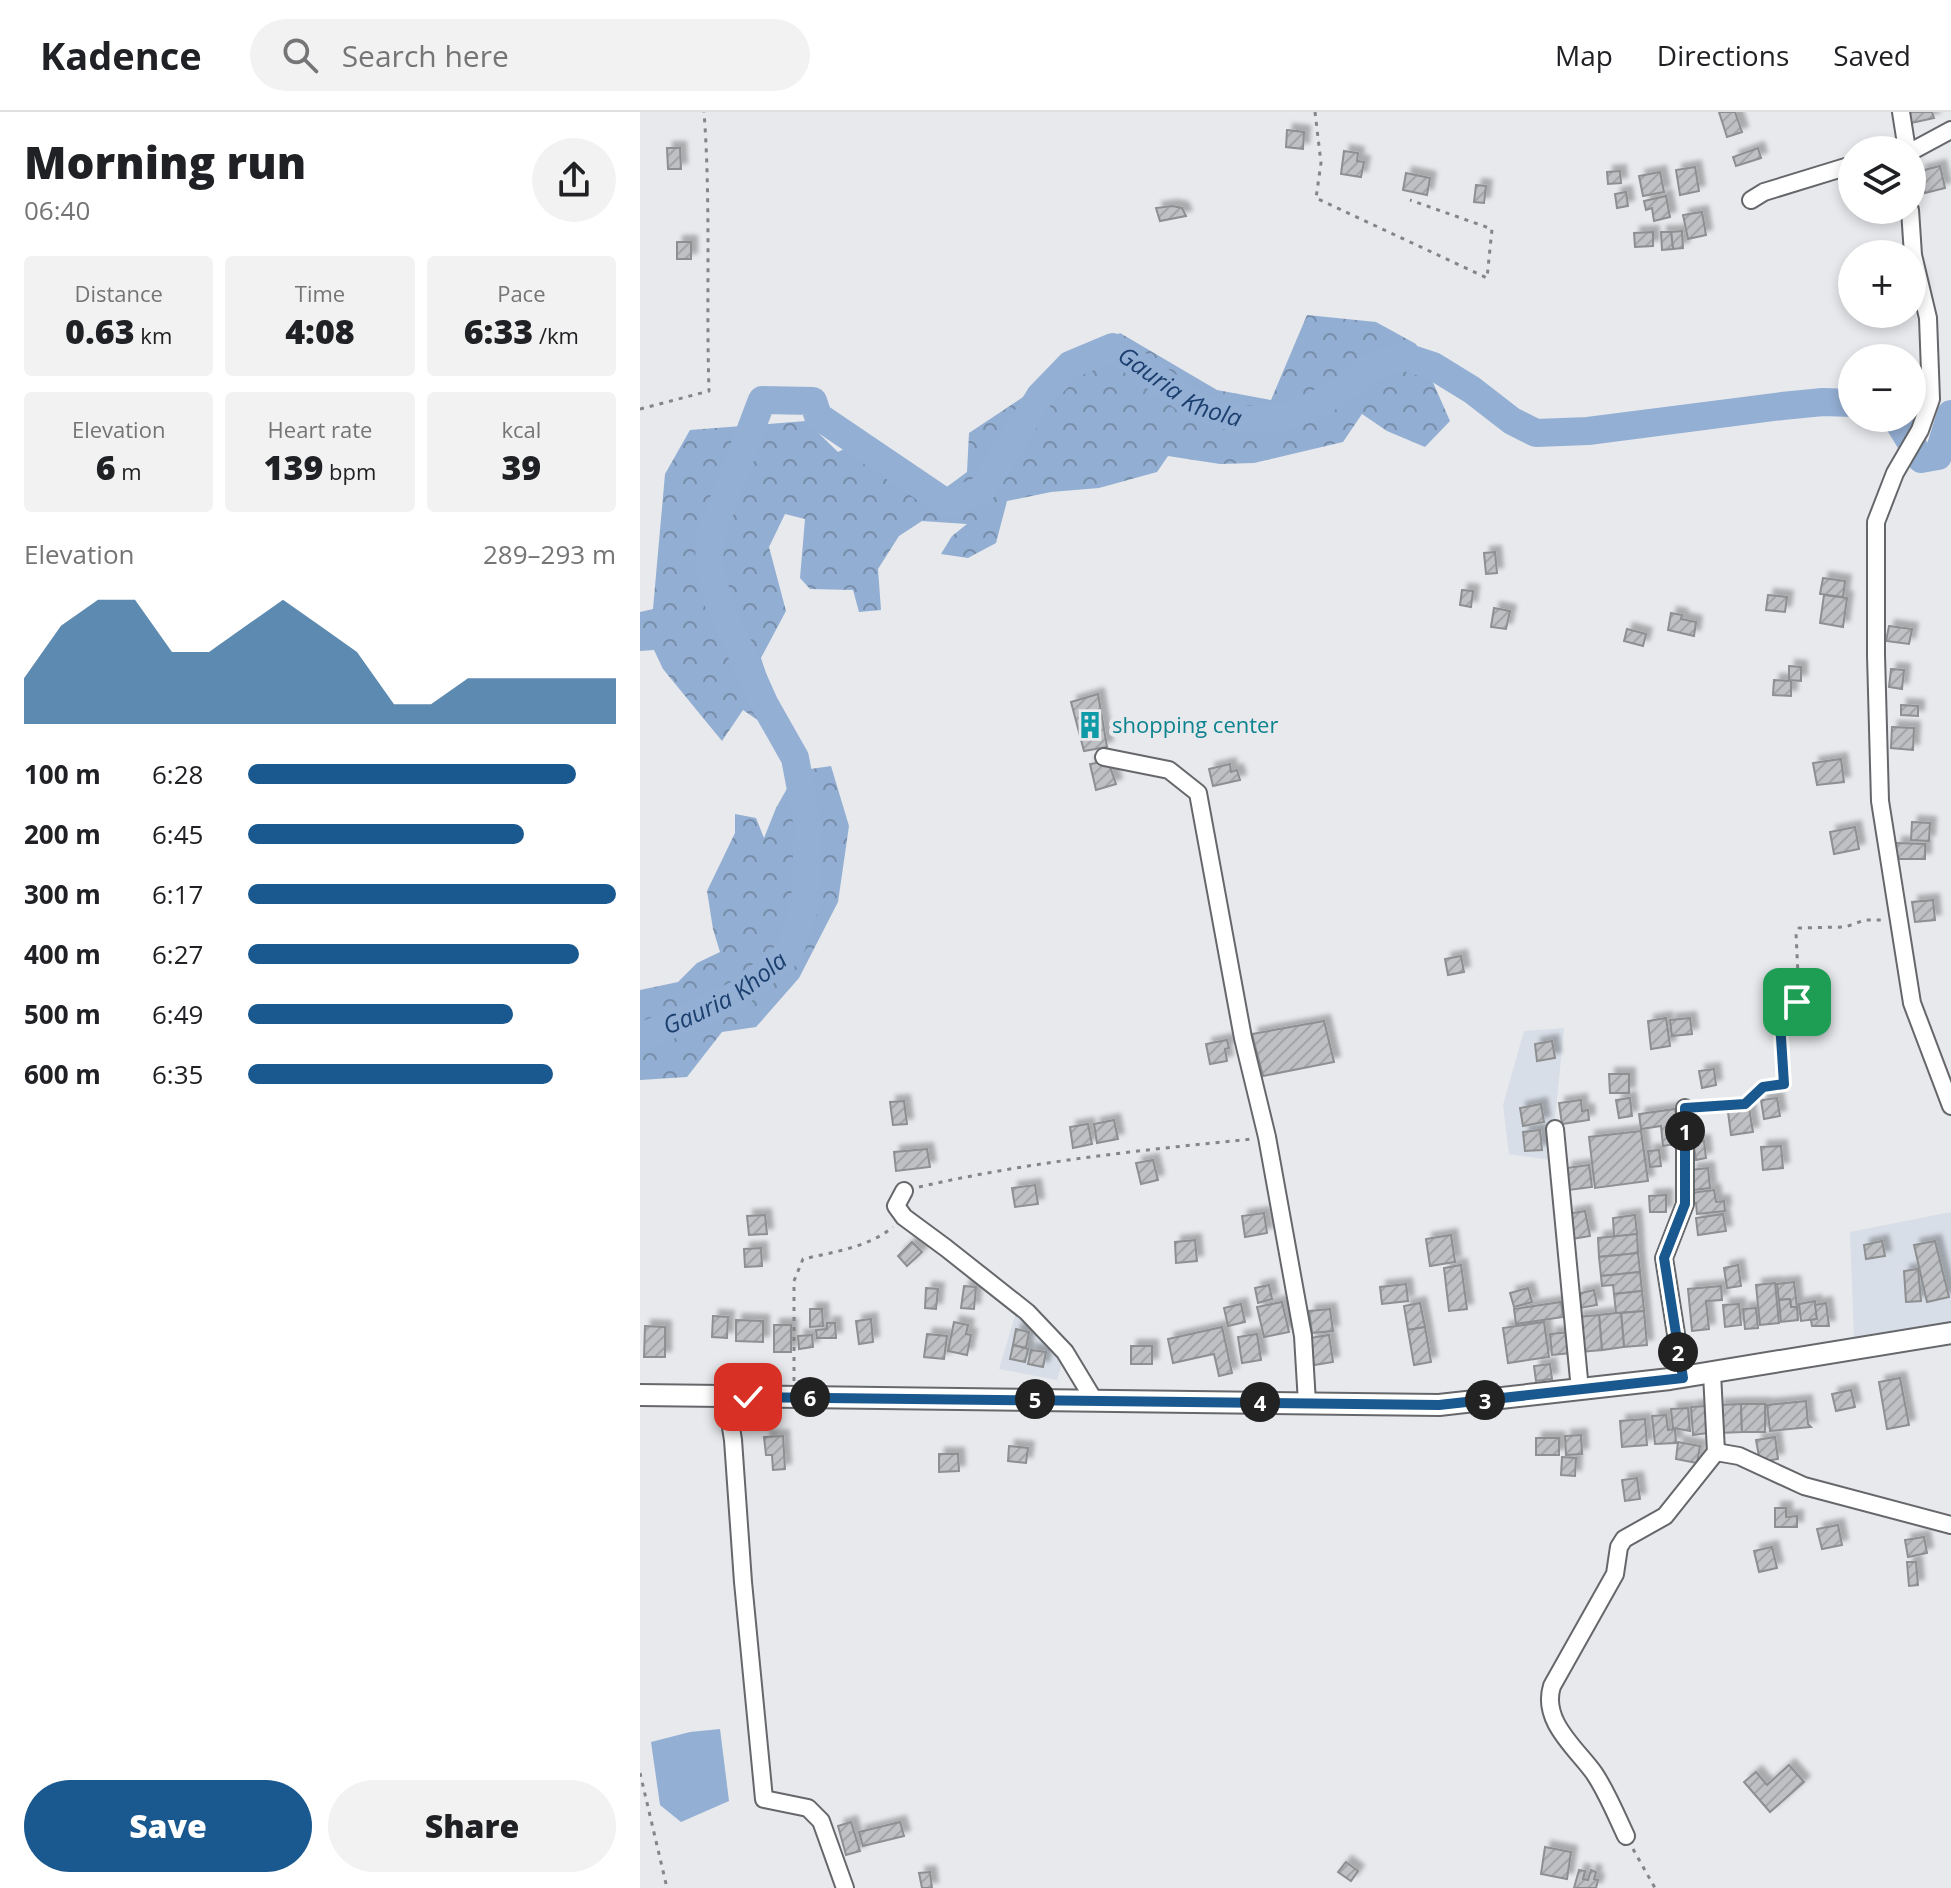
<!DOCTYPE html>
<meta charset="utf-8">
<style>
:root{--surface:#fff;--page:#f2f2f2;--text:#202124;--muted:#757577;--line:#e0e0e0;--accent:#1a598f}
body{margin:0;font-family:"Open Sans",sans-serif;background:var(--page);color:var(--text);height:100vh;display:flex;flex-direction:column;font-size:30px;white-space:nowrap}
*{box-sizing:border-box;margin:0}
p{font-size:26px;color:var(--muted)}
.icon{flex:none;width:44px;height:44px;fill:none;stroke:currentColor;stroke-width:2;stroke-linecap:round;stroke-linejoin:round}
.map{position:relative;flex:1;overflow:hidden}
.side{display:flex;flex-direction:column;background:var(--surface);width:640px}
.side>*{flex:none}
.buttons{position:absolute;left:1198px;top:24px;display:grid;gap:16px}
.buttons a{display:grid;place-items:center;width:88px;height:88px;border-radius:50%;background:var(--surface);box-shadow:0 4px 12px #0003;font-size:40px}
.pin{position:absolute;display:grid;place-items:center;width:68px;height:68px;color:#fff;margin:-34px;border-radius:16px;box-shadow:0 4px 12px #0006}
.km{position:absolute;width:40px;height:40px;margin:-20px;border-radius:50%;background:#222;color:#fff;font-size:22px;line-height:40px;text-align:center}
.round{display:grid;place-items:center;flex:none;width:84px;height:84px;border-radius:42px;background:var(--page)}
.head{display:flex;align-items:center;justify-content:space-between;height:136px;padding:0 24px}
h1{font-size:44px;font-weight:800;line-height:60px}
.figures{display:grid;grid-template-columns:repeat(3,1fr);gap:12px;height:136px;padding:8px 24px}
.figures div{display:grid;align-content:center;border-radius:8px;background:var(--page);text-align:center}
.figures b{font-size:34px;font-weight:800}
.figures small{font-size:22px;font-weight:400}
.figures p{font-size:22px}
.chart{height:224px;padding:16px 24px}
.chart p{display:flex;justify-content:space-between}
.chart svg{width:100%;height:144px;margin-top:8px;fill:var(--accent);opacity:.7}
.action{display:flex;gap:16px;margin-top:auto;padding:16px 24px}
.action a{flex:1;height:92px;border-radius:48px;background:var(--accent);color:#fff;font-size:32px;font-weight:800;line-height:92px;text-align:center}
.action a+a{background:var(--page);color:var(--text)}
ul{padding:0 24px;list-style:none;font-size:26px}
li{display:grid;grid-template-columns:128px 96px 1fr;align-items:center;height:60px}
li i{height:20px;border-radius:10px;background:var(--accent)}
header{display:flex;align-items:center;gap:48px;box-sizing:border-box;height:112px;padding:0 40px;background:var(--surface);border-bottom:2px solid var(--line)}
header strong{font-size:38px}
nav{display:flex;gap:44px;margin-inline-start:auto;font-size:28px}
.search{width:560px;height:72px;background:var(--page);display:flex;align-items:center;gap:20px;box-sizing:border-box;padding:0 28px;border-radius:44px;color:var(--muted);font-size:30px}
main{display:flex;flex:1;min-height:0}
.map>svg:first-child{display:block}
</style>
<header>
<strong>Kadence</strong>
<div class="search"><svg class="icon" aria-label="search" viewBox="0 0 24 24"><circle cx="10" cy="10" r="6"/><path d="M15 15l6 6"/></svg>Search here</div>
<nav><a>Map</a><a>Directions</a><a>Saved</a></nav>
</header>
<main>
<section class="side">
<div class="head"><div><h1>Morning run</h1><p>06:40</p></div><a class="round"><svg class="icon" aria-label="share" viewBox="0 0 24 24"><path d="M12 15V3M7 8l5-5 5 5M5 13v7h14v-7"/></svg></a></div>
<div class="figures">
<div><p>Distance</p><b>0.63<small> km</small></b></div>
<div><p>Time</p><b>4:08</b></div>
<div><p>Pace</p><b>6:33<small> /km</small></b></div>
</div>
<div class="figures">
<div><p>Elevation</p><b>6<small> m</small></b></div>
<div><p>Heart rate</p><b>139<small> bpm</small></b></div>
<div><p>kcal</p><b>39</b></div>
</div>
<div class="chart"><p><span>Elevation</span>289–293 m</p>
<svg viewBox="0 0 160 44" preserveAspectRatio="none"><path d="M0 44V30L10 14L20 6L30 6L40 22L50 22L60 14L70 6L80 14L90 22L100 38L110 38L120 30L130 30L140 30L150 30L160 30V44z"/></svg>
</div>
<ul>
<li><b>100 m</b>6:28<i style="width:89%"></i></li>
<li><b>200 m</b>6:45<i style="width:75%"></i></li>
<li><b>300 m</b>6:17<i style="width:100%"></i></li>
<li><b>400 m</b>6:27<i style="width:90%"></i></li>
<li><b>500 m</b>6:49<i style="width:72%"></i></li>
<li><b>600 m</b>6:35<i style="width:83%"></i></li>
</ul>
<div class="action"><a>Save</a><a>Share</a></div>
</section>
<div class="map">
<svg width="1311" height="1776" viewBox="0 0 1311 1776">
<defs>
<pattern id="forest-crowns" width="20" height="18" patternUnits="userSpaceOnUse" patternTransform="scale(2)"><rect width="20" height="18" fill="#92aed2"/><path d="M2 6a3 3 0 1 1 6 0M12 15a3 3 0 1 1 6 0" fill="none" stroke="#778daa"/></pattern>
<pattern id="building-hatch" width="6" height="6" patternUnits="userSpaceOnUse" patternTransform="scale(2)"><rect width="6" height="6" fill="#bec0c3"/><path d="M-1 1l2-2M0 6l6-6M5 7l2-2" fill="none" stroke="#a3a5a7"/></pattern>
<filter id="shadow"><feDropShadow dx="6" dy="-6" stdDeviation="2" flood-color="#0004"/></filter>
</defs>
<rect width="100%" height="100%" fill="#e7e9ec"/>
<g fill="#d7dee7">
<polygon points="924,916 911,1048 869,1042 863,993 884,919"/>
<polygon points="1311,1100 1311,1210 1214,1226 1210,1120"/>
<polygon points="376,1201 423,1247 417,1268 359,1257"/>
</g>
<g fill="url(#forest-crowns)">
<polygon points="667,203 736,210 776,232 810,309 785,335 747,319 722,302 703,330 614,351 580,352 528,344 517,360 459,376 411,380 367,389 356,431 328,446 301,442 312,424 327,412 282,409 259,424 238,457 241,498 219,500 213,478 170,477 160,466 165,407 145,402 129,435 146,499 121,546 142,610 122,611 103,598 82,629 23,557 14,538 0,539 0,500 13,497 25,362 50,318 166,309 198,340 218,330 247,365 289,388 327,360 329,321 480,221 577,278 631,288"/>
<polygon points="191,654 209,714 198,790 159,866 116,915 82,920 47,965 0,968 0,878 38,870 57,851 80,840 73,817 67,779 95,721 95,702 116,706 124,726 136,696 157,659"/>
</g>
<polygon fill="#94afd4" points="80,1617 89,1689 41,1710 20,1693 11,1630 50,1620"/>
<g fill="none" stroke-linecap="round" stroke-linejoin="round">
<g stroke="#94afd4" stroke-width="28">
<polyline points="1256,306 1281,347 1298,344 1311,302"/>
<path id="s1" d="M0 925 48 906 98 882 149 841 165 793 168 714 155 646 125 593 78 489 69 453 70 425 122 288 173 289 178 304 308 392 342 378 400 284 430 253 473 235 557 295 603 308 640 306 672 295 710 273 732 254 766 245 793 254 832 278 872 309 896 321 948 319 1142 294 1183 290 1212 291"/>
</g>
</g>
<g fill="url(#building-hatch)" stroke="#8d8f91" stroke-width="2" filter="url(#shadow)">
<polygon points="1079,0 1095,0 1102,20 1087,25"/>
<polygon points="1268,0 1292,0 1294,6 1271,11"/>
<polygon points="647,18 664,20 663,37 646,35"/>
<polygon points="27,36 40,36 41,57 28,57"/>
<polygon points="1118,36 1121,46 1096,54 1093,45"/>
<polygon points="704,39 718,41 717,49 724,50 721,65 701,62"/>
<polygon points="1300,54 1305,76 1285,81 1280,59"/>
<polygon points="1055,55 1059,79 1040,83 1036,58"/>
<polygon points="980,59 981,71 968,72 967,60"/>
<polygon points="1020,60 1024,80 1003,84 999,64"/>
<polygon points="766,61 790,66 787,83 763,78"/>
<polygon points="836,73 846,74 844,91 834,90"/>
<polygon points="986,80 988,94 977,96 975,82"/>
<polygon points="1026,84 1030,105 1014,109 1012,96 1006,98 1004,89"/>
<polygon points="532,94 542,96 546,104 520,109 516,96"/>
<polygon points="1062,100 1066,123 1048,127 1043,103"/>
<polygon points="1042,119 1043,136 1033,137 1031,120"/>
<polygon points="1013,120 1013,134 995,135 994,121"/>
<polygon points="1021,120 1031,120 1033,137 1022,138"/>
<rect x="37" y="130" width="14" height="17"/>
<polygon points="855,440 857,461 846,462 844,441"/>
<polygon points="1183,466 1205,469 1203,485 1180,482"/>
<polygon points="822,478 833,479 831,495 820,493"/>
<polygon points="1128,483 1147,485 1145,500 1126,498"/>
<polygon points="1184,483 1207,486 1203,515 1180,511"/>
<polygon points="854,496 870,499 866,517 851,515"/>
<polygon points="1031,501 1042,503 1041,507 1056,510 1054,524 1028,518"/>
<polygon points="1249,514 1272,517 1269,532 1246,529"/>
<polygon points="987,517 1006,522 1003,534 984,529"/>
<polygon points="1149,554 1161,555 1161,569 1149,568"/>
<polygon points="1251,557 1264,558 1262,577 1249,575"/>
<polygon points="1134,568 1151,569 1151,584 1133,583"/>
<polygon points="458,582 467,635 444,639 431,590"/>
<polygon points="1261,593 1278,594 1278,604 1261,603"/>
<polygon points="1252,615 1274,616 1273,638 1251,636"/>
<polygon points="1201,647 1204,670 1177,673 1173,651"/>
<polygon points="468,649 476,672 456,678 450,652"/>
<polygon points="590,652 591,660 597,658 600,668 573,674 569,657"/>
<polygon points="1272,710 1290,711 1289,729 1271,728"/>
<polygon points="1215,715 1219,737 1194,742 1190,720"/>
<polygon points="1256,731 1285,732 1285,747 1256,747"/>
<polygon points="1293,788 1295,808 1275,810 1272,790"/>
<polygon points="821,844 824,860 808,863 805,847"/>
<polygon points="1026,906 1030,934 1011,937 1008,909"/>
<polygon points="1050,906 1052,922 1032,924 1030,908"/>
<polygon points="684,909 694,950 623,964 612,922"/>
<polygon points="587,928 589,936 585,937 587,949 570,952 566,932"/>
<polygon points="912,929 915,946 897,949 895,932"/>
<polygon points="1074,957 1076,973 1062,976 1059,959"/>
<polygon points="969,962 989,962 989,981 970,981"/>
<polygon points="990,986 992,1004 979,1006 976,988"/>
<polygon points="1137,986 1140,1004 1124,1007 1121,988"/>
<polygon points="941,988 942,999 948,998 949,1008 922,1012 919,991"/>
<polygon points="264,989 267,1012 253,1013 250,990"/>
<polygon points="901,992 904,1010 883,1014 880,996"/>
<polygon points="1109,996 1113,1020 1091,1023 1088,1000"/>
<polygon points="1035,997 1040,1031 1023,1034 1021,1014 1001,1017 999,1002"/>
<polygon points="474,1008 478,1027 457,1031 454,1012"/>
<polygon points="448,1012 452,1032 433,1036 430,1015"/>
<polygon points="900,1018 902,1038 885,1039 883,1020"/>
<polygon points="1001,1019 1008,1069 955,1076 949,1025"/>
<polygon points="1064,1029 1066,1046 1056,1048 1053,1030"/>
<polygon points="1141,1034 1143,1056 1123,1058 1121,1035"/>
<polygon points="287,1037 290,1055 256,1059 254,1040"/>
<polygon points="1019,1038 1021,1054 1010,1055 1008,1039"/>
<polygon points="513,1048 518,1068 501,1072 496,1051"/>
<polygon points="949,1053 952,1075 929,1078 926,1056"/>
<polygon points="1068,1056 1070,1076 1053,1078 1051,1058"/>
<polygon points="395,1073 398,1092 375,1095 372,1076"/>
<polygon points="1074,1078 1076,1090 1084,1089 1085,1099 1057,1102 1056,1091 1051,1092 1050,1081"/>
<polygon points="1026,1083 1026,1100 1010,1100 1009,1084"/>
<polygon points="945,1099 950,1124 932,1127 928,1102"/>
<polygon points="624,1101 627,1121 605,1125 602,1104"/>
<polygon points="1083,1102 1086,1119 1058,1123 1056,1106"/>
<polygon points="125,1103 127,1122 109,1123 107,1104"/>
<polygon points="995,1103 997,1122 974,1125 973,1106"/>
<polygon points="997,1122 998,1141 959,1145 958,1126"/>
<polygon points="811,1123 815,1150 790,1154 786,1127"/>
<polygon points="555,1128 557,1149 536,1151 535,1130"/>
<polygon points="1242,1129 1245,1144 1226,1147 1224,1133"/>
<polygon points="1295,1129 1309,1185 1287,1190 1274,1133"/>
<polygon points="272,1130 282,1140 267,1154 258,1144"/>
<polygon points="121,1136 122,1154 105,1155 104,1137"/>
<polygon points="998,1141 1000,1160 961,1164 959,1145"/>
<polygon points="821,1153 827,1197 809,1199 804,1156"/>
<polygon points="1098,1153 1101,1174 1087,1176 1084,1156"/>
<polygon points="1278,1157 1281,1189 1266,1190 1264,1159"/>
<polygon points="1000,1160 1002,1179 974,1182 973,1173 962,1174 961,1164"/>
<polygon points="1154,1170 1157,1195 1151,1195 1150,1187 1139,1188 1137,1172"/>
<polygon points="1135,1171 1139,1211 1120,1213 1116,1173"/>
<polygon points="766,1172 768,1189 742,1192 740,1175"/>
<polygon points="629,1173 632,1187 618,1191 615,1176"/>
<polygon points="324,1174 336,1175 334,1197 321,1196"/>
<polygon points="1081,1174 1082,1188 1066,1189 1069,1217 1052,1219 1048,1177"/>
<polygon points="286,1176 298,1177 296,1197 285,1196"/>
<polygon points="888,1176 892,1190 874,1195 870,1181"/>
<polygon points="954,1178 957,1193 939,1196 937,1182"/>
<polygon points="1002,1179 1004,1199 976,1201 974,1182"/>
<polygon points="1150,1187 1151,1195 1157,1195 1158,1208 1141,1210 1139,1188"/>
<polygon points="1175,1189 1177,1207 1161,1209 1159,1192"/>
<polygon points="642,1190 649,1220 624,1225 617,1195"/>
<polygon points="921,1190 923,1205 876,1212 874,1197"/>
<polygon points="780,1191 785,1215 768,1218 764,1194"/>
<polygon points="1186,1191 1189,1214 1172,1214 1171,1208 1177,1207 1175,1193"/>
<polygon points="601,1192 605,1210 588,1214 584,1196"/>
<polygon points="1099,1192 1101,1213 1085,1215 1083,1193"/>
<polygon points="1116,1196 1118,1216 1105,1217 1103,1197"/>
<polygon points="170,1197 182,1197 183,1214 170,1215"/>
<polygon points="690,1197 693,1219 672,1221 669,1199"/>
<polygon points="1004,1199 1007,1233 984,1235 981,1201"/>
<polygon points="976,1201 981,1201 984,1235 962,1238 959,1203"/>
<polygon points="959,1203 962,1238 940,1240 937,1205"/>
<polygon points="73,1204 88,1205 87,1226 72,1225"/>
<polygon points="231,1207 233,1230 219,1232 216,1209"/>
<polygon points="96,1208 123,1209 123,1230 96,1229"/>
<polygon points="314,1210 328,1213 326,1222 331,1223 327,1243 308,1239"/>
<polygon points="904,1210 909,1245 868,1251 863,1216"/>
<polygon points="187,1211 195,1211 196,1226 177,1226 176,1218 187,1217"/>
<rect x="134" y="1213" width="17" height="27"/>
<polygon points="5,1214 25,1215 25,1245 4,1245"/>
<polygon points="582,1215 592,1261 579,1264 574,1242 533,1251 528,1227"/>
<polygon points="785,1215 791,1250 774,1253 768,1218"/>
<polygon points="376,1217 389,1220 386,1236 373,1233"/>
<polygon points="930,1220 931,1241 912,1243 910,1222"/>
<polygon points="287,1222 307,1224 304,1247 284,1245"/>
<polygon points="617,1222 621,1248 602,1251 598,1225"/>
<polygon points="172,1223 173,1235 159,1237 158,1224"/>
<polygon points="689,1223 693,1250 674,1253 670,1226"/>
<polygon points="373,1233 388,1237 385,1250 370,1247"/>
<rect x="491" y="1234" width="21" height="18"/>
<polygon points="391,1238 406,1240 403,1255 388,1252"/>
<polygon points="910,1252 912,1267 896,1269 894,1254"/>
<polygon points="1260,1266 1269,1313 1247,1317 1239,1270"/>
<polygon points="1211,1278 1215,1295 1196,1299 1192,1282"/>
<polygon points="1166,1289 1168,1312 1171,1315 1130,1319 1127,1293"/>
<polygon points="1101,1292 1102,1320 1079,1321 1078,1293"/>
<polygon points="1101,1292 1125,1292 1125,1320 1102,1320"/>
<polygon points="1066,1294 1068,1321 1053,1323 1051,1295"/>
<polygon points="1048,1296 1050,1319 1033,1316 1031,1297"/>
<polygon points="1026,1303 1028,1318 1035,1317 1036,1331 1015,1332 1012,1304"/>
<polygon points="1005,1307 1007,1333 982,1335 980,1309"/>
<polygon points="941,1323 942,1342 926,1343 925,1324"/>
<polygon points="143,1324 145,1357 133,1358 132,1343 126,1343 124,1325"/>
<polygon points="1135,1325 1138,1347 1120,1350 1116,1328"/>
<rect x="896" y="1326" width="23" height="17"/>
<polygon points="1038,1330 1060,1334 1057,1351 1036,1347"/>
<polygon points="369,1334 388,1336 386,1351 368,1349"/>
<polygon points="299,1342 318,1342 319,1359 299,1360"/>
<polygon points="922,1345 936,1346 935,1364 921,1363"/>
<polygon points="997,1366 1000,1387 985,1389 982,1368"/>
<polygon points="1135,1396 1146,1396 1146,1405 1157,1404 1157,1415 1135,1415"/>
<polygon points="1198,1413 1202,1433 1182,1437 1177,1417"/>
<polygon points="1284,1425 1287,1441 1268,1445 1265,1428"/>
<polygon points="1132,1435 1137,1456 1119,1460 1114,1439"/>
<polygon points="1267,1450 1276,1450 1278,1473 1269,1474"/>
<polygon points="1149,1653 1164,1670 1130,1700 1104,1670 1116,1660 1127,1673"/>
<polygon points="211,1710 220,1739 206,1743 198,1714"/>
<polygon points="260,1710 264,1724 223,1734 219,1720"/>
<polygon points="905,1735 931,1740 927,1767 901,1762"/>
<polygon points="706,1750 718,1759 711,1769 698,1760"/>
<polygon points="939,1758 945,1759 943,1767 948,1768 951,1758 956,1760 954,1767 958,1768 956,1776 934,1776"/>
<polygon points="290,1760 292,1776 282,1776 279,1761"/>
</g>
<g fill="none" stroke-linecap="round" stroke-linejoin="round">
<g stroke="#65676a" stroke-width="20">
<g id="minor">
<polyline points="1261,0 1267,38"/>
<polyline points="1272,39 1311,18"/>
<polyline points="1111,88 1124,80 1212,53"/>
<polyline points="1270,98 1273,143 1288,206 1291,287 1280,318 1255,361 1236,410 1236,543 1240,689 1272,891 1311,994"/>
<polyline points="464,645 529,658 558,681 603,926 627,1025 663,1224 667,1291"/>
<polyline points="915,1017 940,1278"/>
<polyline points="264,1079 256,1094 264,1105 306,1136 387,1200 425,1240 454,1288"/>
<polyline points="1043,1266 1024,1146 1045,1092 1045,996"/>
<polyline points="86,1284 93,1328 103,1470 124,1687 168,1696 181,1709 205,1776"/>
<polyline points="1076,1340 1099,1344 1164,1374 1311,1413"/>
<path d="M986 1724C976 1703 967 1680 954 1661 936 1636 901 1609 912 1574L975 1462 979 1435 984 1427 1025 1404 1076 1340 1072 1261"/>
</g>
</g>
<g stroke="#65676a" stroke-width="24">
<polyline id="major" points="0,1283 799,1293 1030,1267 1311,1221"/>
</g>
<g stroke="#848587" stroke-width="3" stroke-dasharray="4 6" stroke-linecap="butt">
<polyline points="675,0 681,51 676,86 847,166 852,117 770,88"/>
<path d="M0 297 69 279C66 186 71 93 64 0"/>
<polyline points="1061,994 1105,992 1123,975 1144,972 1139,895 1157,890 1159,884 1156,821 1159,816 1205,815 1225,808 1246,808"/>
<path d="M279 1075C388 1050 501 1038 612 1027"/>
<path d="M154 1269V1169L163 1147C194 1140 229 1135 253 1115"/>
<polyline points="0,1661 27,1776"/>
<polyline points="993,1737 1015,1776"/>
</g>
<use href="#minor" stroke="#fff" stroke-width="16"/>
<use href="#major" stroke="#fff" stroke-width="20"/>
</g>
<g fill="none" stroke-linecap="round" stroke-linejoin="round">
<g stroke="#fff" stroke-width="16">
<polyline id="route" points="108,1285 799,1293 1043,1266 1024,1146 1045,1092 1045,996 1105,992 1123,975 1144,972 1139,895 1157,890"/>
</g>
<use href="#route" stroke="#1a598f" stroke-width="10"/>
</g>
<defs>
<g id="building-bare" transform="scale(2.16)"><path d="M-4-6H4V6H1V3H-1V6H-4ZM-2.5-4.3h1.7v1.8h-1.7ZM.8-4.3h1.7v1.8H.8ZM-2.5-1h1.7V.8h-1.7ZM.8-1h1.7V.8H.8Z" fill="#0f9aa8" stroke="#e7e9ec" stroke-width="2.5" paint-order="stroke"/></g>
</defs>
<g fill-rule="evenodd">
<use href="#building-bare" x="450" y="613"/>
</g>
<g text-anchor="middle" stroke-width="8" stroke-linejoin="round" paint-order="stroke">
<g font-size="22" fill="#0d838f" stroke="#e7e9ec" text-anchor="start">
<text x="472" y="621">shopping center</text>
</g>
<g font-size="24" font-style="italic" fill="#1b3f6e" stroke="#e7e9ec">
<text dy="8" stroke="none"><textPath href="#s1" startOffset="1298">Gauria Khola</textPath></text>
<text dy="8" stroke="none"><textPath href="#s1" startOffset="96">Gauria Khola</textPath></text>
</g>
</g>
</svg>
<div class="buttons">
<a><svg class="icon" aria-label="layers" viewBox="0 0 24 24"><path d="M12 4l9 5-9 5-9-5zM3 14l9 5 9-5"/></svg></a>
<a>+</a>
<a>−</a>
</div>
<div class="pin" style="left:1157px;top:890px;background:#1e9e55"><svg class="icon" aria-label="arrive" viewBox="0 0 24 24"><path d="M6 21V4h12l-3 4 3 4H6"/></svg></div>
<div class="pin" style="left:108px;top:1285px;background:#d93025"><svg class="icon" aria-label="check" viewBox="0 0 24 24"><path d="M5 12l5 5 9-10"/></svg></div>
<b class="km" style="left:1045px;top:1019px">1</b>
<b class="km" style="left:1038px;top:1240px">2</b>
<b class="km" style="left:845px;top:1288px">3</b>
<b class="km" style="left:620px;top:1290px">4</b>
<b class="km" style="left:395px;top:1287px">5</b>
<b class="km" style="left:170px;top:1285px">6</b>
</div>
</main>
